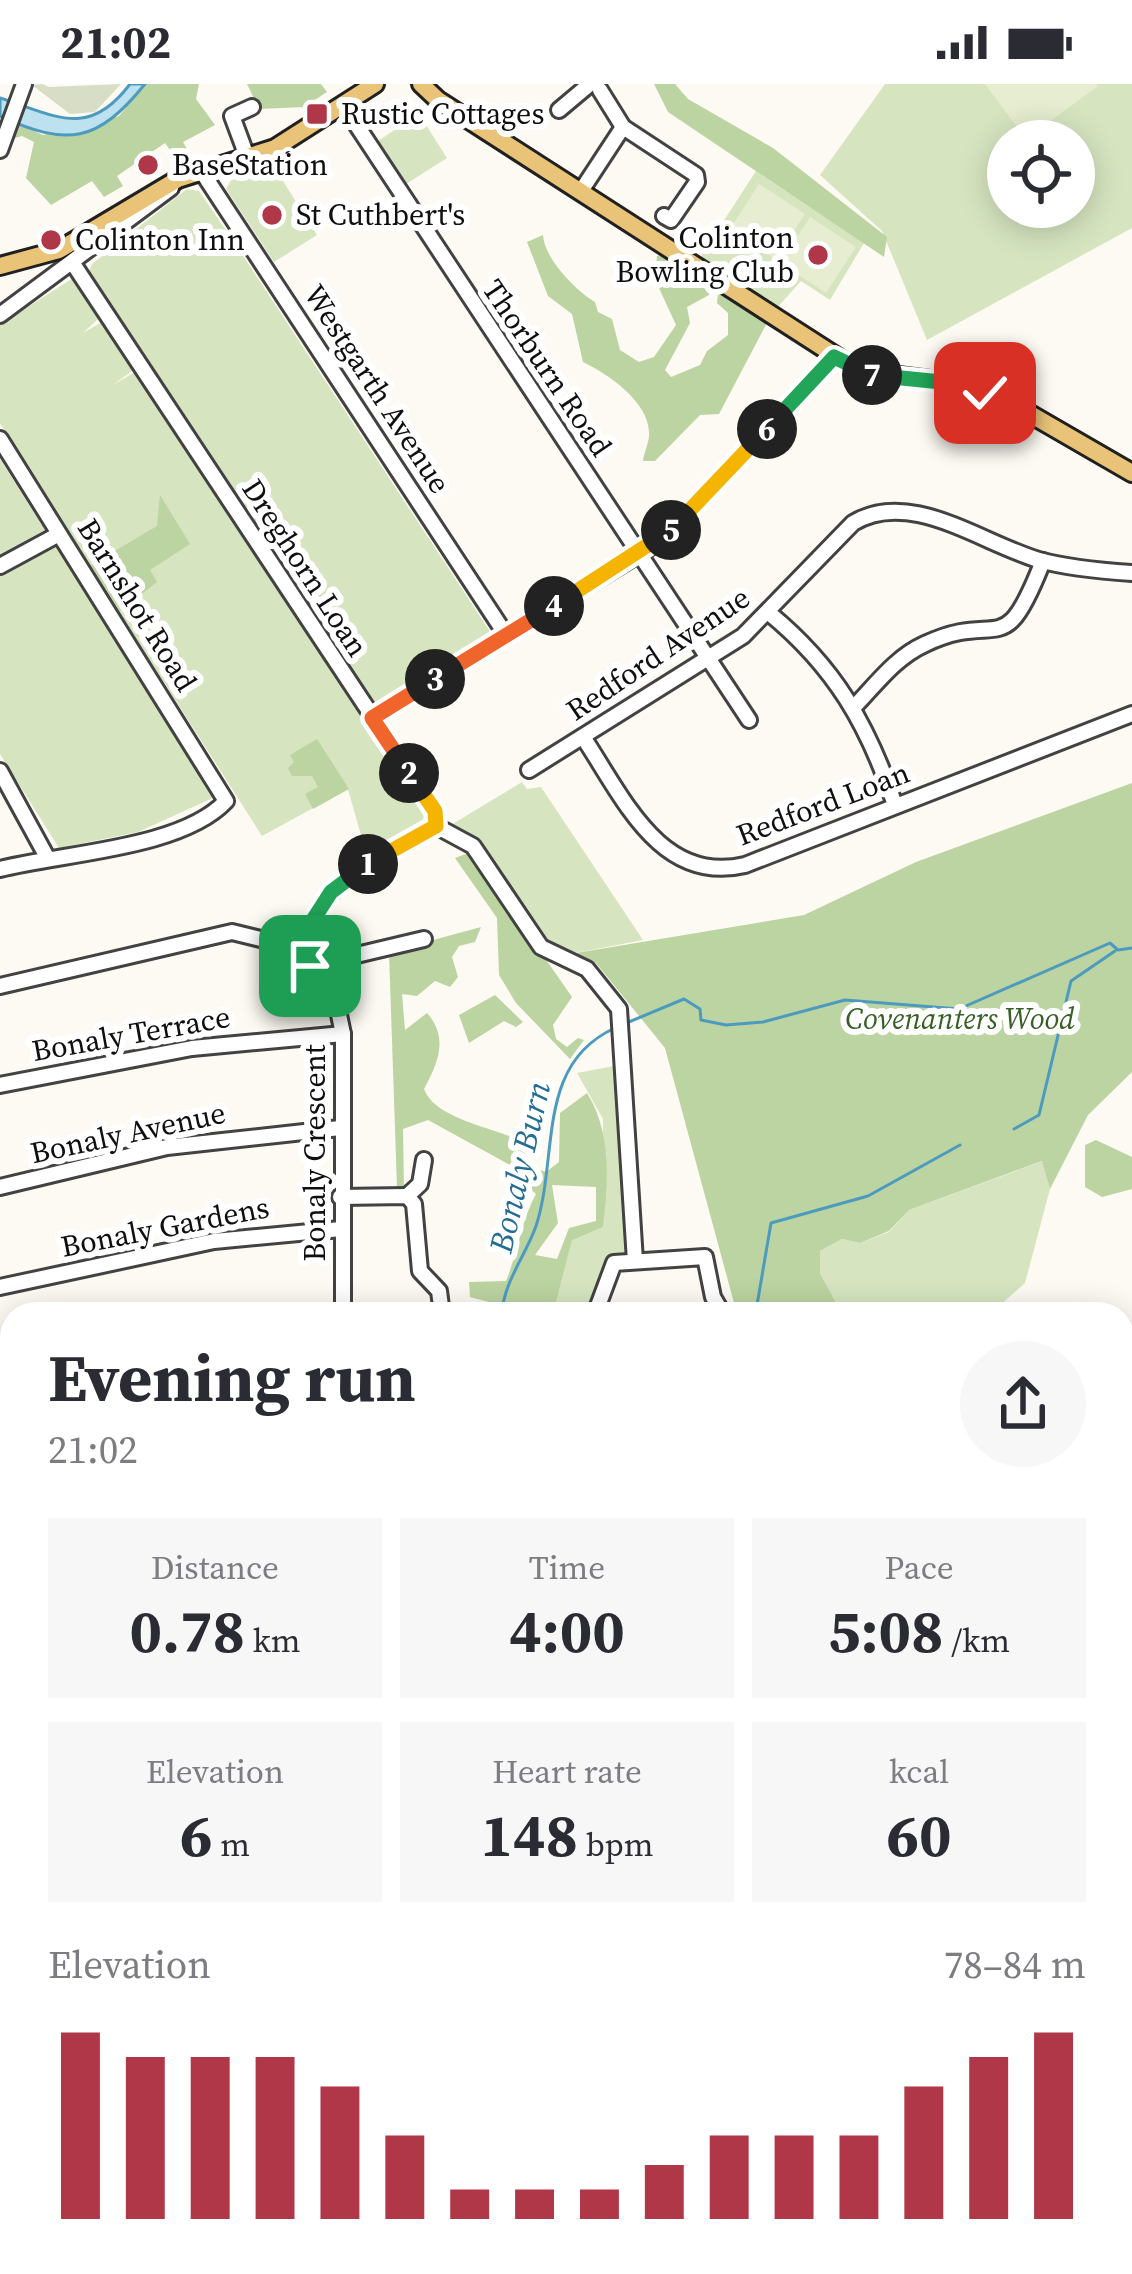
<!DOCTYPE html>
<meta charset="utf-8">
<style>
:root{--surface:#fff;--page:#f7f7f7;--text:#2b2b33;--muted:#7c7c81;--accent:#af3747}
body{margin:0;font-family:"Source Serif 4",serif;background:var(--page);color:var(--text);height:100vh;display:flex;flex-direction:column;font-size:45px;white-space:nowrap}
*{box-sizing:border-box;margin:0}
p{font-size:39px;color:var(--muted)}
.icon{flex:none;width:66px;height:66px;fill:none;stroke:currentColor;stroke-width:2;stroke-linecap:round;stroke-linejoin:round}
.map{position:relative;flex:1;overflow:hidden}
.sheet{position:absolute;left:0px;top:1218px;width:1134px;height:972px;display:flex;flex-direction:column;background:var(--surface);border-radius:36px 36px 0 0;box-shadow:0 6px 30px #0003}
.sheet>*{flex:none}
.fabs{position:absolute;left:987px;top:36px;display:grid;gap:24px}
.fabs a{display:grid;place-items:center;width:108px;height:108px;border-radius:50%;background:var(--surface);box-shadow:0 6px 30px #0003;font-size:60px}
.pin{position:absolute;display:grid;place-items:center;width:102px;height:102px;color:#fff;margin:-51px;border-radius:24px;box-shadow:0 6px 18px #0006}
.km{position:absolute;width:60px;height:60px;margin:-30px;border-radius:50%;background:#222;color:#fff;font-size:33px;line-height:60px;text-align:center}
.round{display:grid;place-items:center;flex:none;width:126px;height:126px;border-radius:63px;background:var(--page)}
.overview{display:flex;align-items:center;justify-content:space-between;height:204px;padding:0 48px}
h1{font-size:66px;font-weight:700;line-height:90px}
.metrics{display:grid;grid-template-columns:repeat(3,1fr);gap:18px;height:204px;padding:12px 48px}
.metrics div{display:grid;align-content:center;border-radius:0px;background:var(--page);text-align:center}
.metrics b{font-size:60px;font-weight:700}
.metrics small{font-size:33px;font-weight:400}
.metrics p{font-size:33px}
.chart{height:336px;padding:24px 48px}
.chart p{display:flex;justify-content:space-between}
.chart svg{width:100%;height:216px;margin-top:12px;stroke:var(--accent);stroke-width:6}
.status{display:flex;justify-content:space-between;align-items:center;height:84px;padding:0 60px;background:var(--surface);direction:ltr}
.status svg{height:33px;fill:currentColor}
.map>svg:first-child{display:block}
</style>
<div class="status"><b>21:02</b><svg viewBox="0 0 49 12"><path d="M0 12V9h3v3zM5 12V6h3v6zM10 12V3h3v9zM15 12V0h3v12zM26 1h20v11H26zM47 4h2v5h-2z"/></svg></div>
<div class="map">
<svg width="1132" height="2190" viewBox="0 0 1132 2190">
<rect width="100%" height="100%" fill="#fdfaf3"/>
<g fill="#d6e5c0" fill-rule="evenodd">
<path d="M885 0H1132V144L927 256 882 147 820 91ZM1008 57H1074V123H1008Z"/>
<polygon points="419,30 447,74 406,100 378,57"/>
<polygon points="271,78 317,151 274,178 226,105 232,94"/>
<polygon points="756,87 864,159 830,216 801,197 776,225 699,175"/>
<polygon points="187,105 199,107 232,155 489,546 489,551 376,621 87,193 92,180"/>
<polygon points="73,194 99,234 83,249 102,238 133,286 113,301 135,288 416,714 430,739 367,773 348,705 262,752 14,363 0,339 0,241"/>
<polygon points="0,375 45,446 0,470"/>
<polygon points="56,460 215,713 138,748 59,764 0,670 0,491"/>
<polygon points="522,698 527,705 541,703 643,856 570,870 552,864 481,758 451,741"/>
<polygon points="614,982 629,1168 605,1180 589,1230 553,1230 572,1155 603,1143 603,1035 577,989"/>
<polygon points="1043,1077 1050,1105 1025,1199 990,1230 842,1230 820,1189 820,1167 842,1155 860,1159 889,1148 909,1126"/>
<polygon points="0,1785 12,1790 12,2178 223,2178 226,2190 0,2190"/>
</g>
<g fill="#bcd4a1" fill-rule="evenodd">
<polygon points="145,0 199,0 196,15 215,41 183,58 196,81 183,84 165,59 117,92 123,102 104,113 92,97 51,121 26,94 34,58 22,52 11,55 16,39 43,51 119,32"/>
<polygon points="247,0 321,0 327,8 304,23 259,25"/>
<polygon points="654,0 675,0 688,15 773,64 887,153 884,173 668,28"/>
<path d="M543 151C544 174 575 206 595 218L598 228 612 235 620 266 639 278 654 273 676 241 659 204 666 192 656 181 657 172 668 170 711 200 709 211 687 223 690 239 665 286 671 293 700 281 707 267 728 251V229L717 219 718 209 769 235 719 330 700 331 655 377H643C644 368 650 357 649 348 648 317 608 290 583 278L572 230 548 212 527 158Z"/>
<polygon points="160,411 190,460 150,486 157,498 120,527 91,481 157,442"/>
<polygon points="317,655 349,705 313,725 305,710 318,703 312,692 292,692 288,684 294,678 290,671"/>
<polygon points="1132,699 1132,988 1088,1031 1050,1105 1042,1077 909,1126 889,1147 860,1159 842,1155 820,1167 820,1189 842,1230 737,1230 665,964 596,879 570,870 804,831 916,778"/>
<polygon points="471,768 572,913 553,941 556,955 567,963 578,954 584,956 570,975 516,919 499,891 497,834 455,774"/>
<path d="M481 843 475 858 459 862 452 873 458 893 450 903 435 897 417 912 402 910 405 946 427 929C449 954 438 979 424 1005 435 1035 492 1043 521 1057L528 1082 546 1088 559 1078 560 1029 587 1009C612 1049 608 1097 603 1143L572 1156 553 1230H497L496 1220 470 1213 469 1198 506 1197C518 1168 521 1137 536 1110L521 1097 519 1086 428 1036 403 1045 404 1108 397 1104 389 868ZM552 1101 596 1103V1137L569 1144 557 1175 535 1171 558 1139Z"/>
<polygon points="495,911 523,938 516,943 504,937 469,959 459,931"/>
<polygon points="1096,1056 1132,1073 1132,1105 1102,1113 1085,1103 1085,1061"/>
<polygon points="1132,1302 1132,1449 1122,1451 1122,1305"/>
<polygon points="12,1646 12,1790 0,1785 0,1700"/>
<polygon points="1132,1819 1132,2190 1077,2190 1073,2178 1122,2178 1122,1832"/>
<polygon points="204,2178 1050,2178 1050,2190 207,2190"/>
</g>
<polygon fill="#d8dec5" points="42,0 49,3 121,0 95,28 70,30 32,1"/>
<g fill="#e6edd0">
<polygon points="985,0 1096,0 1098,2 1026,55"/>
<polygon points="759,100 805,130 775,175 730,145"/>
<polygon points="810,133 856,163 826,209 780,179"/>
</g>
<path fill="#bde1ef" stroke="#4c9bbe" stroke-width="3" d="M130 0H145C97 59 68 63 0 32V14C55 31 88 56 130 0Z"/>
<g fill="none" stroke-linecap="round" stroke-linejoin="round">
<g stroke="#4c9bbe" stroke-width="3">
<polyline points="624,940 684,915 700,925 701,936 726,941 763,938 845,916 959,925 1110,859 1118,866 1132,864"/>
<polyline points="1014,1045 1039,1031 1071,897 1115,867"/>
<path d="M502 1230C503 1199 526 1171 536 1142 559 1072 535 980 615 944"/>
<polyline points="762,1230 757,1221 771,1139 868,1112 960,1061"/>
<polyline points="1122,1571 1132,1585"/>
<polyline points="0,1781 12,1780"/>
<polyline points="1122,1982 1132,1974"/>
<polyline points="1011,2190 1014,2178"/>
</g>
<g stroke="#424242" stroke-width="20">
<g id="minor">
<polyline points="600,6 623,43 696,91 697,98 671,136 664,132"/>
<polyline points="344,22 749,636"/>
<polyline points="559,26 590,0"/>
<polyline points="0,66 24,0"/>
<polyline points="248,75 232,32 252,23"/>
<polyline points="202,88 506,551"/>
<polyline points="581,107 623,43"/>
<polyline points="74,181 435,727 436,742"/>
<polyline points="0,231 171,104"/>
<path d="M0 355 226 717C181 765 62 769 0 785"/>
<polyline points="0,482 59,450"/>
<path d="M769 529C835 583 868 641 895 721"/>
<path d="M855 622C877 599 896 573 925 560 1001 524 1002 582 1043 477"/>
<polyline points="372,635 657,459 834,273"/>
<path d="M583 653C623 713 660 801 745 781L1132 630"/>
<path d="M529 686 743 552 853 439C910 404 981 459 1039 476 1068 484 1102 487 1132 489"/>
<polyline points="0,687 48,775"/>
<polyline points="436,742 473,762 541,863 587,885 619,925 635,1177"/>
<polyline points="293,867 318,825 348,793 436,742"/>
<polyline points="310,882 424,855"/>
<polyline points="0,902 232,848 277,859 310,882 338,926 343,950 343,1230"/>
<polyline points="0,1001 192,964 343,950"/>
<polyline points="0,1103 167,1063 340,1044"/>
<polyline points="407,1112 420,1100 424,1076"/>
<polyline points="340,1113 407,1112 414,1120 420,1187 439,1207 442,1230"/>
<polyline points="0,1203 214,1157 341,1145"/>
<polyline points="595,1230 614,1179 705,1173 713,1213 723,1230"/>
<polyline points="0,1303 12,1301"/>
<polyline points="0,1395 12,1395"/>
<polyline points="9,1487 12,1432"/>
</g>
</g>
<g stroke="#202020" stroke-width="22">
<g id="major">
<polyline points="421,0 438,16 859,287 961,300 1030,330 1132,389"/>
<polyline points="0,182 59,166 178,95 275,64 375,0"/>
</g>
</g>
<g stroke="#202020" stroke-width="27">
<g id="highway">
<polyline points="1122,1490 1132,1489"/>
<polyline points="0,1578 12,1579"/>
</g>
</g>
<use href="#minor" stroke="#fff" stroke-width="14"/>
<use href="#major" stroke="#e8c378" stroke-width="16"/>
<use href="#highway" stroke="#e3976b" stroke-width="21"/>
</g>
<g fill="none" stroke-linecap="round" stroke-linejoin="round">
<g stroke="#fff" stroke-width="24">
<polyline id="split-1" points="310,882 293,867 331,808 368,780"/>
</g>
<g stroke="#fff" stroke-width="24">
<polyline id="split-2" points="368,780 436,742 435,727 409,689"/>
</g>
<g stroke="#fff" stroke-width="24">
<polyline id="split-3" points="409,689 372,634 435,595"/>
</g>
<g stroke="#fff" stroke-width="24">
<polyline id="split-4" points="435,595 554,522"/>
</g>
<g stroke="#fff" stroke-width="24">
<polyline id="split-5" points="554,522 671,446"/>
</g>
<g stroke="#fff" stroke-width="24">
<polyline id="split-6" points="671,446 767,345"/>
</g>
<g stroke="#fff" stroke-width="24">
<polyline id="split-7" points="767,345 834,273 872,291"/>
</g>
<g stroke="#fff" stroke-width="24">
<polyline id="split-8" points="872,291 961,300 985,309"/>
</g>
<use href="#split-1" stroke="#22a559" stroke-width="15"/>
<use href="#split-2" stroke="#f5b400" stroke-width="15"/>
<use href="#split-3" stroke="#f0652b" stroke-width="15"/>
<use href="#split-4" stroke="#f0652b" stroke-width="15"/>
<use href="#split-5" stroke="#f5b400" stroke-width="15"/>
<use href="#split-6" stroke="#f5b400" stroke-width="15"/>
<use href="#split-7" stroke="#22a559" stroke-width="15"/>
<use href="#split-8" stroke="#22a559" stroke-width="15"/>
</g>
<g fill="#af3747" stroke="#fff" stroke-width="4.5">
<rect x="305" y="18" width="24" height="24" rx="6"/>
<circle cx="148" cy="81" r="12"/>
<circle cx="272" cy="131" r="12"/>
<circle cx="51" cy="156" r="12"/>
<circle cx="818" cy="171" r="12"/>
</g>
<g text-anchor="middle" stroke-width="12" stroke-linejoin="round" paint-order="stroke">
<g font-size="30" fill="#0f0f0f" stroke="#fff" text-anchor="start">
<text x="341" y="40">Rustic Cottages</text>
<text x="172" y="91">BaseStation</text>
<text x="296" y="141">St Cuthbert's</text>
<text x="794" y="164" text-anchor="end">Colinton<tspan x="794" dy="34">Bowling Club</tspan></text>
<text x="75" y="166">Colinton Inn</text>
</g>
<g font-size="30" fill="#0f0f0f" stroke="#fff">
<text transform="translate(547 284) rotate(56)" y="10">Thorburn Road</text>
<text transform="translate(377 305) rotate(57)" y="10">Westgarth Avenue</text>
<text transform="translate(305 484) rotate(57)" y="10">Dreghorn Loan</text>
<text transform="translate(137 521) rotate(58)" y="10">Barnshot Road</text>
<text transform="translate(658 570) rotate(-34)" y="10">Redford Avenue</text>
<text transform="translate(823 720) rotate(-21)" y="10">Redford Loan</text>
<text transform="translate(131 950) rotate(-10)" y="10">Bonaly Terrace</text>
<text transform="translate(128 1049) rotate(-12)" y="10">Bonaly Avenue</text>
<text transform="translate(315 1069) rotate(-90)" y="10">Bonaly Crescent</text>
<text transform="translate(165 1143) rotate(-11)" y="10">Bonaly Gardens</text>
</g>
<g font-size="30" font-style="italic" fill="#376026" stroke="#fff">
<text x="960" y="945">Covenanters Wood</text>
</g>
<g font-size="33" font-style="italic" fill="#266d93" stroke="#fff">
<text transform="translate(519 1083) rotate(-77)" y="12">Bonaly Burn</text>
</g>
</g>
</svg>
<div class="fabs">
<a><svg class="icon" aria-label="locate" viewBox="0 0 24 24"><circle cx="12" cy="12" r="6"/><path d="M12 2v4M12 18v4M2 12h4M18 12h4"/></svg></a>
</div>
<div class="pin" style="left:310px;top:882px;background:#1e9e55"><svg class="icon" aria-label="arrive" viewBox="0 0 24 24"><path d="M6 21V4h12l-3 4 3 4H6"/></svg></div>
<div class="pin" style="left:985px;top:309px;background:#d93025"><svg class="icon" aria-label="check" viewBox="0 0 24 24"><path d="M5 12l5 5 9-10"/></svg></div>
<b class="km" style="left:368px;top:780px">1</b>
<b class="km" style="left:409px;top:689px">2</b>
<b class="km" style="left:435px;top:595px">3</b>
<b class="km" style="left:554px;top:522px">4</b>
<b class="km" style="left:671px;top:446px">5</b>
<b class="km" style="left:767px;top:345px">6</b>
<b class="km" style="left:872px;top:291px">7</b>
<section class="sheet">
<div class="overview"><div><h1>Evening run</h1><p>21:02</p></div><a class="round"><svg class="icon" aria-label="share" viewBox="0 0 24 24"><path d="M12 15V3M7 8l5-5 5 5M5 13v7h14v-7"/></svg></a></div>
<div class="metrics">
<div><p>Distance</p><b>0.78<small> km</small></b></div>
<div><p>Time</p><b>4:00</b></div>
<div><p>Pace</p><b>5:08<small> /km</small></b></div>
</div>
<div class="metrics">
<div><p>Elevation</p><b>6<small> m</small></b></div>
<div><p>Heart rate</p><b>148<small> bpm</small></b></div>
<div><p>kcal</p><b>60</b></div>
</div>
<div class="chart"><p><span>Elevation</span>78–84 m</p>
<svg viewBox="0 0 160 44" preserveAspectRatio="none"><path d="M5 44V6M15 44V11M25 44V11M35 44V11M45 44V17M55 44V27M65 44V38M75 44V38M85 44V38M95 44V33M105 44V27M115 44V27M125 44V27M135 44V17M145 44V11M155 44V6"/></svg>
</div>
</section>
</div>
